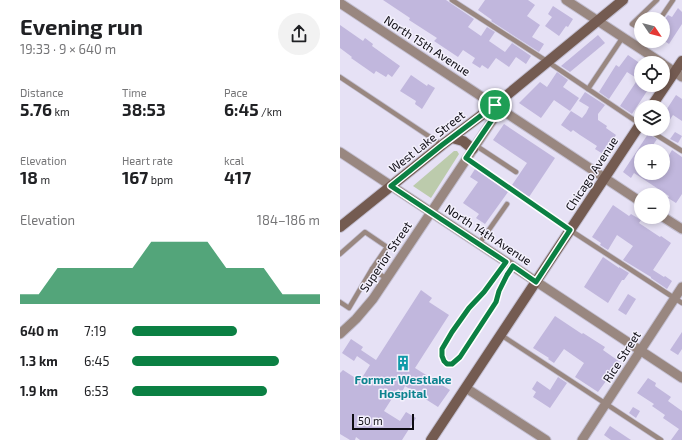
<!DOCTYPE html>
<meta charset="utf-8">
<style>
:root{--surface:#fff;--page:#f2f2f2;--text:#202124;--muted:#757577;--accent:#0b8043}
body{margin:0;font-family:"Exo 2",sans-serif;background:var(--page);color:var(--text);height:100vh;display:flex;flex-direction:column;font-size:15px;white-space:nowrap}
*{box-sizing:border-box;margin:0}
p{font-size:13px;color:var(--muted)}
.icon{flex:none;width:22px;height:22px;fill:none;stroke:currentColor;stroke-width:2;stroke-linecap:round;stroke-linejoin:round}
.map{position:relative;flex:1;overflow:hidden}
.panel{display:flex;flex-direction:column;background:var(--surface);width:340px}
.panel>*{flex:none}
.needle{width:26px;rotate:125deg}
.controls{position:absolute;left:294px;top:12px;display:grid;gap:8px}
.controls a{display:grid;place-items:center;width:36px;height:36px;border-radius:50%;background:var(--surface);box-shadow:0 2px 6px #0003;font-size:20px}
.scale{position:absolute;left:12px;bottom:10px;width:62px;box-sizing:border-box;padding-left:4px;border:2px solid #0e0c13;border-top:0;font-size:11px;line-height:14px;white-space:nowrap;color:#0e0c13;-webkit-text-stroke:3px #f3f0fc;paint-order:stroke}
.pin{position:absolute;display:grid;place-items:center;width:34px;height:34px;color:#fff;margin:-17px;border:2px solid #fff;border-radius:50%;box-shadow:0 1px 4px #0007}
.round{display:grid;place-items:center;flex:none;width:42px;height:42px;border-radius:21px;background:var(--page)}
.head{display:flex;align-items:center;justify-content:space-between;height:68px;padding:0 20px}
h1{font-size:22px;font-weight:700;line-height:30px}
.stats{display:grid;grid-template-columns:repeat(3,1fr);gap:6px;height:68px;padding:4px 20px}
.stats div{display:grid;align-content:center}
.stats b{font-size:17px;font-weight:700}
.stats small{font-size:11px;font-weight:400}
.stats p{font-size:11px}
.chart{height:112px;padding:8px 20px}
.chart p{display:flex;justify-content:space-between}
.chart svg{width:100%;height:72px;margin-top:4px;fill:var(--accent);opacity:.7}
ul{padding:0 20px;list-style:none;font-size:13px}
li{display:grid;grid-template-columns:64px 48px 1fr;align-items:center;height:30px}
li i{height:10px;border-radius:5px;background:var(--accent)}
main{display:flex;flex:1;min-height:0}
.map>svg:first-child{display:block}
</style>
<main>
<section class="panel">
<div class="head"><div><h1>Evening run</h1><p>19:33 · 9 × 640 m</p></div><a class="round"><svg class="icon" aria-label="share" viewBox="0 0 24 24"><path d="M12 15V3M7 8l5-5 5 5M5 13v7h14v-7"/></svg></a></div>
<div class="stats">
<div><p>Distance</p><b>5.76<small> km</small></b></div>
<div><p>Time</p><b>38:53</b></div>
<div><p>Pace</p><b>6:45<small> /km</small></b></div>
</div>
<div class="stats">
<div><p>Elevation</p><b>18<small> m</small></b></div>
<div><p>Heart rate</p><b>167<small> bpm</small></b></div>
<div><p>kcal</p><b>417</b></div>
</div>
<div class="chart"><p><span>Elevation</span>184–186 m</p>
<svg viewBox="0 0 160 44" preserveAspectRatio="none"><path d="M0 44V38L10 38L20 22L30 22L40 22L50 22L60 22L70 6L80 6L90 6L100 6L110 22L120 22L130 22L140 38L150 38L160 38V44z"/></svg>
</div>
<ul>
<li><b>640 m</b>7:19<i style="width:56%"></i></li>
<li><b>1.3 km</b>6:45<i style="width:78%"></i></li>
<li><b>1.9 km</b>6:53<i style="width:72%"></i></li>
</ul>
</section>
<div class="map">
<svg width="342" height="440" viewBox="0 0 342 440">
<rect width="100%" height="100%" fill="#e6e1f5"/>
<polygon fill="#bccbac" points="114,151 117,151 119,154 91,198 73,186"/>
<g fill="#c1b7dd">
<polygon points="43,0 106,0 134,19 128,27 141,36 147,27 155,32 149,41 165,52 172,43 191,56 186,64 176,57 169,67 156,58 148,69 142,65 140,68 132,63 135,58 123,50 118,57 94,41 97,38 69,20 70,18"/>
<polygon points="145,0 188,0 195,5 187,16 200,25 192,37 204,44 199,52 151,21 152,20 138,10"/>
<polygon points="213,6 233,19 228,27 226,26 219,36 205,26 212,17 208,14"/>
<polygon points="338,8 342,12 342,24 329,44 323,40 323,21 328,15 332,17"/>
<polygon points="0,25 23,41 25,38 33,44 32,46 60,66 52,77 48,74 46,77 36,71 34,74 11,58 12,57 0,48"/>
<polygon points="258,35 265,43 230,72 221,66"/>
<polygon points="288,55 301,64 301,85 311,85 292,114 280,106 298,79 287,72 269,99 259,92 276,65 279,67"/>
<polygon points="217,72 228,80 223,87 239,98 230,111 214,100 201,118 179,103 200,82 207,87"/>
<polygon points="71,75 87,86 88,84 95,88 82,109 75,104 76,101 60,91"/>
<polygon points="245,92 265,105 258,114 258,120 267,126 266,128 276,135 263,154 255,149 257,146 240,135 233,130 231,132 221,125 231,111 242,118 246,113 249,107 239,101"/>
<polygon points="336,95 342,99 342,121 333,115 329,121 323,117 323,115"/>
<polygon points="164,124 215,158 189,197 172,185 187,163 153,140"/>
<polygon points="335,132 342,136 338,143 330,139"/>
<polygon points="308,134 317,139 309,151 301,151 301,173 323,173 323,165 332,150 342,157 342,194 336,203 328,198 329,196 294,173 291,178 283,172"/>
<polygon points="135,169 168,192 145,224 136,218 139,214 123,203 138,182 130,177"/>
<polygon points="273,205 289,216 291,214 301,220 299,223 320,237 321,236 331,243 313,270 324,277 325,276 332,281 327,289 311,278 311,277 283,260 293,246 277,235 268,250 260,245 261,243 252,237"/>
<polygon points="263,257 279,268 279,267 289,273 284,280 282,280 268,303 244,287"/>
<polygon points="81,290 92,298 89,302 109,315 75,368 110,390 98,407 65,386 62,392 58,389 44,411 60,421 66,412 76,418 62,440 20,440 16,437 15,440 10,440 0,434 0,373 3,370 20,381 30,365 17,356 14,361 2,353 11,339 23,347 21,350 36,360"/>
<polygon points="288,294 296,299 286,315 278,310"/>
<polygon points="215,316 242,334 243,333 265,347 263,350 280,362 258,392 235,377 244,363 224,349 214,363 208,359 209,358 193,348"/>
<polygon points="342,332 342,349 338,355 330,350"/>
<polygon points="218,377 227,383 210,408 193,397 196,392 192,389 197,381 210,390"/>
<polygon points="308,378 316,383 315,386 331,397 328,401 342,411 342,440 331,440 339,429 323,418 325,415 312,406 314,404 297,393"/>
<polygon points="293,407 300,411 296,418 289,413"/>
<polygon points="270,426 291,440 271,440 264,435"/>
</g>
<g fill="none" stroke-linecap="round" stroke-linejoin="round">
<g stroke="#c3bfd1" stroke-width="6">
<g id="service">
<polyline points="112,0 208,62 300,124"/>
<polyline points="320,19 333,0"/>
<polyline points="301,29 292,24 317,0"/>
<polyline points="300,49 305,41"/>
<polyline points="0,77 102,145"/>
<polyline points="248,89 283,37"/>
<polyline points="307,129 342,151"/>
<polyline points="135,145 176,172"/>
<polyline points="126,158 230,230 342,303"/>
<polyline points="139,244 167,204"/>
<polyline points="0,254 25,232 47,247 32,269 9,308 0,302"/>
<path d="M166 262C159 272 152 282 144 292 131 307 118 321 108 339 107 342 103 346 102 349 100 357 104 364 112 364L120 357 156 302C160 289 165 277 173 266"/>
<polyline points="32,269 47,279"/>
<polyline points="161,335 321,440"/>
</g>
</g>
<g stroke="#c3bfd1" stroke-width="11">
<g id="minor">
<polyline points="226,0 322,63"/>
<polyline points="0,3 301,202"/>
<polyline points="323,64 342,77"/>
<polyline points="0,152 342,378"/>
<polyline points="323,217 342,229"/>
<polyline points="0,334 16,319 33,299 160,109"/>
<polyline points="126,388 206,440"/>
<polyline points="242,440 342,287"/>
</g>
</g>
<g stroke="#c3bfd1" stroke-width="12">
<g id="secondary">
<polyline points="311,107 342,61"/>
<polyline points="112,138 123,141 133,149"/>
<polyline points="0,227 102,145 155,105 283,0"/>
<polyline points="91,440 301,123"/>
</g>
</g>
<use href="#service" stroke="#998780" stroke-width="4.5"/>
<use href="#minor" stroke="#998780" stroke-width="9"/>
<use href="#secondary" stroke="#745b51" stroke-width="10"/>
</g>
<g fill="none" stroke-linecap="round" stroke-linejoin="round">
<g stroke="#fff" stroke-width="8">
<polygon id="route" points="155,105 160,108 126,158 230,230 196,282 173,266 167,275 159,291 156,302 120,357 112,364 107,364 104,361 102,356 102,349 112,332 129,308 144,292 166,262 51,186 102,145"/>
</g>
<use href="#route" stroke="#0b8043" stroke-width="5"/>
</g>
<defs>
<g id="building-bare" transform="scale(1.2)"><path d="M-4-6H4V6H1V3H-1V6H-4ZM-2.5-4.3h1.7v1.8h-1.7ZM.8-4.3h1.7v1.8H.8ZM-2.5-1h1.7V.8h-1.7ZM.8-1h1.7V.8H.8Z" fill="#0f9aa8" stroke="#f3f0fc" stroke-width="2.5" paint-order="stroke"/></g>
</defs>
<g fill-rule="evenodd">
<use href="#building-bare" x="63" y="363"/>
</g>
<g text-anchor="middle" stroke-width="3" stroke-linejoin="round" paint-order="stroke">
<g font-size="12" fill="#0e0c13" stroke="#f3f0fc">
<text transform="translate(87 46) rotate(33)" y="4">North 15th Avenue</text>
<text transform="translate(87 142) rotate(-38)" y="4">West Lake Street</text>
<text transform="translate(252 174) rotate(-57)" y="4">Chicago Avenue</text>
<text transform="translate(148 235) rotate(33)" y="4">North 14th Avenue</text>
<text transform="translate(46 257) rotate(-56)" y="4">Superior Street</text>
<text transform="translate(282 357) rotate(-57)" y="4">Rice Street</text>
</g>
<g font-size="12" font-weight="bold" fill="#0d838f" stroke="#f3f0fc">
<text x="63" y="384">Former Westlake<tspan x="63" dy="14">Hospital</tspan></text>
</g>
</g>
</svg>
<div class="controls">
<a><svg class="needle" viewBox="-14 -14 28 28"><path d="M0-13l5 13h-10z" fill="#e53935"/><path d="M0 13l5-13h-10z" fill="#757577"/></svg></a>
<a><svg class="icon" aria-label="locate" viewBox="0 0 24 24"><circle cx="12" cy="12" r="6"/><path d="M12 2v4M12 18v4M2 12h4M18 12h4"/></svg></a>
<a><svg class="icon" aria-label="layers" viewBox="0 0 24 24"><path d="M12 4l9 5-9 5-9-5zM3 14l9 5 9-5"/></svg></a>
<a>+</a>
<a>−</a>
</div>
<div class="scale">50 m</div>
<div class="pin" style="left:155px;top:105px;background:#1e9e55"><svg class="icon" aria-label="arrive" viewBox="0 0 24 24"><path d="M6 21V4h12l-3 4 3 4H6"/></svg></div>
</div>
</main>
